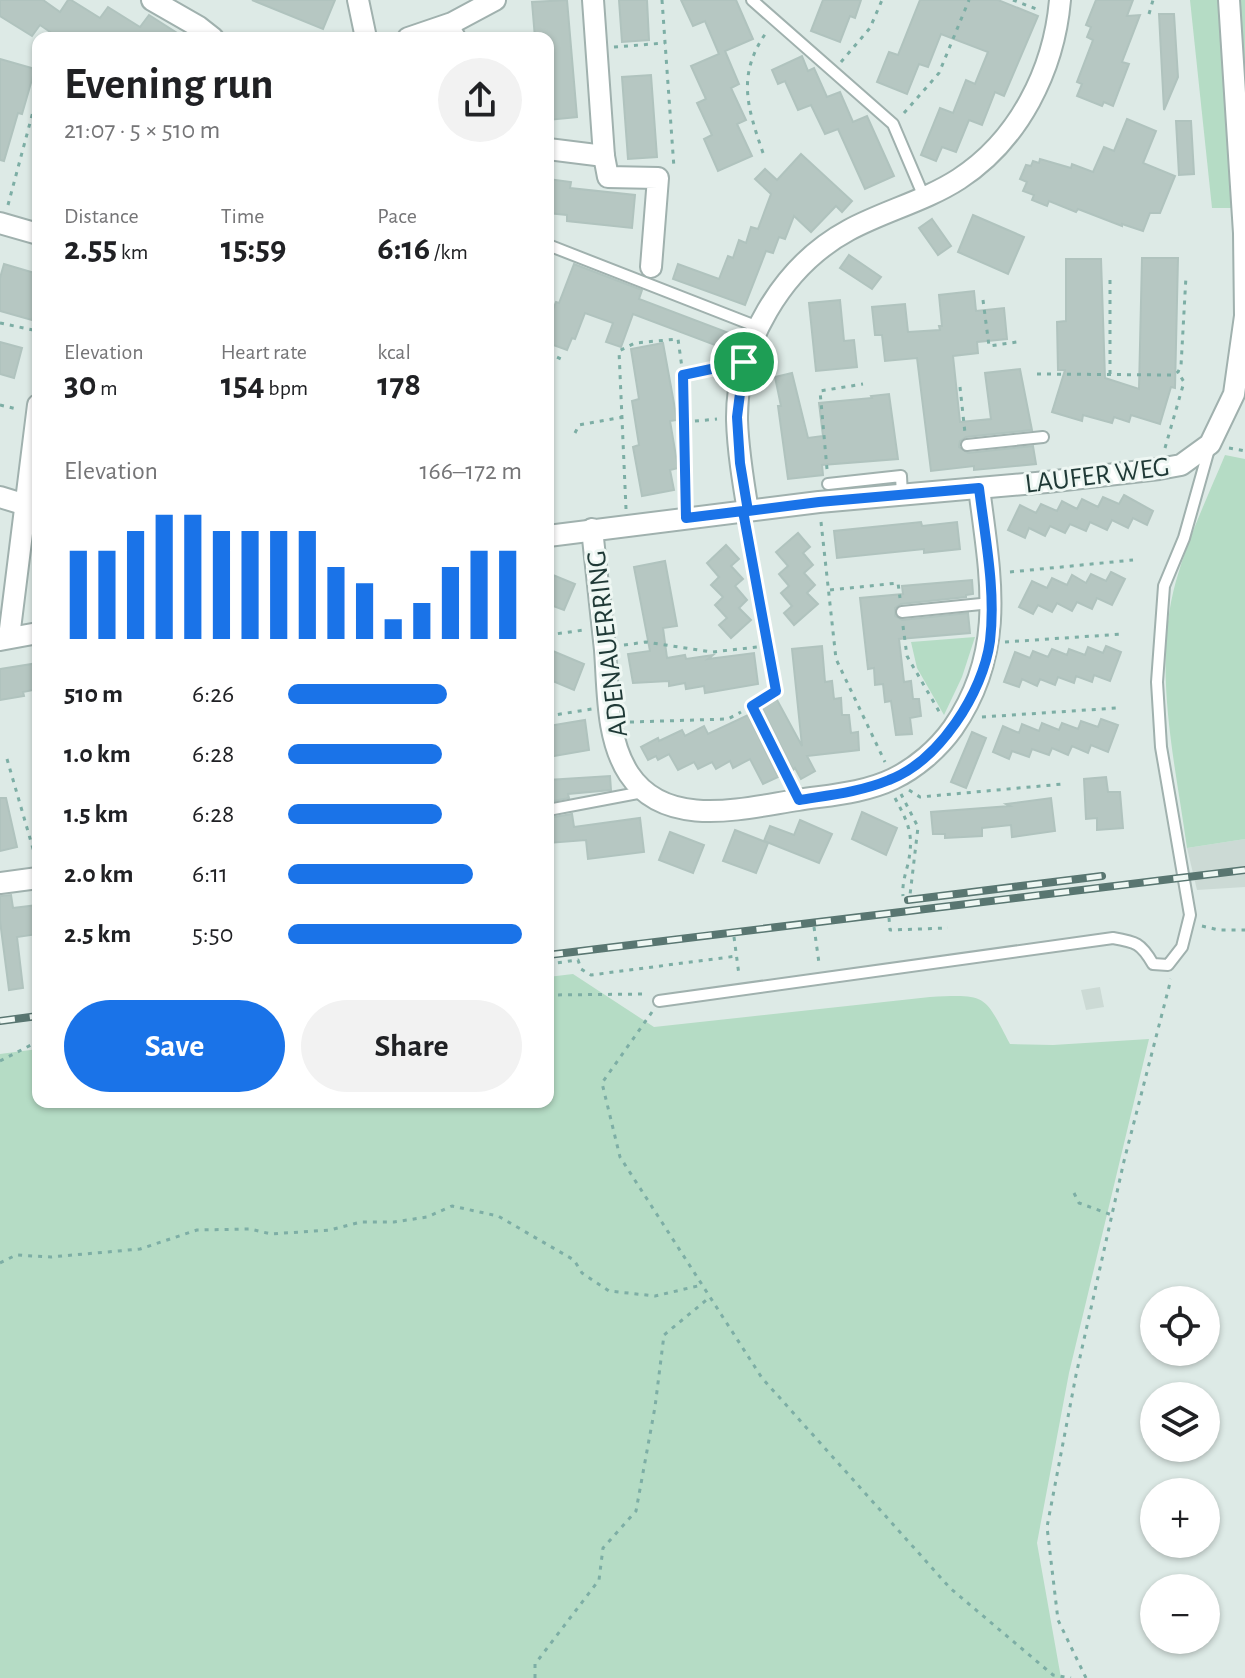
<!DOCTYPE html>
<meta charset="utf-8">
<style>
:root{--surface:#fff;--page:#f2f2f2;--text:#202124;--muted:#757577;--accent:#1a73e8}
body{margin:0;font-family:"Alegreya Sans",sans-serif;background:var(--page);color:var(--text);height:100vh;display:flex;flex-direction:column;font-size:30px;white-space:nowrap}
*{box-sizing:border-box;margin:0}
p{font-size:26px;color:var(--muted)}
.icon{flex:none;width:44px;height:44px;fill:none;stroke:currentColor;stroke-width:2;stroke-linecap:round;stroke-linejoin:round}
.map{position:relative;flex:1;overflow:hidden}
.panel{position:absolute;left:32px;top:32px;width:522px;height:1076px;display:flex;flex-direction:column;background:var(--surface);border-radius:16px;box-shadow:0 2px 6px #0004}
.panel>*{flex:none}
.buttons{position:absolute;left:1140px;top:1286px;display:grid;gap:16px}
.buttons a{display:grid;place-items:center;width:80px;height:80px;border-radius:50%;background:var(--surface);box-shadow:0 2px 6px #0004;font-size:40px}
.pin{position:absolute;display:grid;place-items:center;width:68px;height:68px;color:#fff;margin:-34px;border:4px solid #fff;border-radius:50%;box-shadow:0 2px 8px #0007}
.round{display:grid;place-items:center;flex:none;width:84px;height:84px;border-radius:42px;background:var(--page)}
.headline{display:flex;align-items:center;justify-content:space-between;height:136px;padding:0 32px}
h1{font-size:44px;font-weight:700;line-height:60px}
.figures{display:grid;grid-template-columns:repeat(3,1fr);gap:12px;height:136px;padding:8px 32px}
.figures div{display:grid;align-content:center}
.figures b{font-size:34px;font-weight:700}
.figures small{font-size:22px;font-weight:400}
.figures p{font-size:22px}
.chart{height:224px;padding:16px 32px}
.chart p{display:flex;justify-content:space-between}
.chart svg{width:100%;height:144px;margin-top:8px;stroke:var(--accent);stroke-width:6}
.cta{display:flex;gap:16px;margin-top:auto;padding:16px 32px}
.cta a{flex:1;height:92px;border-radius:48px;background:var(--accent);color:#fff;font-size:32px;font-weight:700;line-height:92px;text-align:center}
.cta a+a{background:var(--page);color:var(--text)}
ul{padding:0 32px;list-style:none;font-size:26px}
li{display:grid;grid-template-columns:128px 96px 1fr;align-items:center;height:60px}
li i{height:20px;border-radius:10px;background:var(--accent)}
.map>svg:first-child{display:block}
</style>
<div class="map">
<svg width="1245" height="1678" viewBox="0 0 1245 1678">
<rect width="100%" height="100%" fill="#ddeae6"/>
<g fill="#ccdad5">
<polygon points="1245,839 1245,887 1197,890 1187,848"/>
<polygon points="1100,987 1104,1007 1086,1010 1081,990"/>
</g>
<g fill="#b5dcc5">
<polygon points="1190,0 1245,0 1245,208 1212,208"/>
<path d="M1225 455 1245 459V839L1187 848C1175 761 1152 667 1176 581 1188 538 1208 496 1225 455Z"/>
<polygon points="975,637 962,677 944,715 917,668 911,642"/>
<path d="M573 974 654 1027 930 997C988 994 984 995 1010 1044L1053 1045 1149 1039 1069 1373 1037 1543 1061 1678H0V1054L38 1049V1102H548V977Z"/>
</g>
<g fill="#b6c7c2" stroke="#b0c3be" stroke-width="2">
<polygon points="0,0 43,0 60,12 68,0 71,0 100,18 108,7 140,27 149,15 185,38 59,38 40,25 32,36 0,16"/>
<polygon points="252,0 335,0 323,29"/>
<polygon points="567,0 577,117 548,120 548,38 535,38 532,2"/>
<polygon points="619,0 647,0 649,40 622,42"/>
<polygon points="681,0 736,0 753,39 725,51 739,84 731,88 746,120 737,124 752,156 718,171 704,139 712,135 697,103 706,99 691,66 719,54 705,21 693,26"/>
<polygon points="823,0 861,0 855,18 850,16 840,42 811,31"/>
<polygon points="920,0 998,0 1038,16 1004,96 995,92 982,125 969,120 956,152 942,147 936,161 921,155 940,108 953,113 966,80 975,84 988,52 941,34 928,67 919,64 907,94 877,82 889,52 898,55"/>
<polygon points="1096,0 1133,0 1127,16 1140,15 1122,62 1129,64 1113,106 1104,102 1102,106 1077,96 1082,84 1077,82 1093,40 1087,37 1091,27 1086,25"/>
<polygon points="1159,14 1174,14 1178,77 1164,110"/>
<polygon points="802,56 808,71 814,68 827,97 840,92 853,122 867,116 894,176 865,189 838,129 825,134 811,105 798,110 785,81 778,84 772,70"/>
<polygon points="0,59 35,69 22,114 18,113 4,161 0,160"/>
<polygon points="651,75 657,157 628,159 622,77"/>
<polygon points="1127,119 1156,131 1143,163 1175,176 1160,213 1150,213 1143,231 1122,224 1122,226 1078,209 1076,212 1049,201 1047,206 1032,200 1034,195 1023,191 1027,182 1020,179 1026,165 1031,166 1033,161 1039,163 1040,159 1071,168 1072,164 1093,172 1104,147 1114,151"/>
<polygon points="1176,121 1191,121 1194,174 1179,175"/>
<polygon points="801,154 852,201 842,212 836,206 811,232 794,216 785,239 779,237 773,253 766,251 745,305 673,279 678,264 719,279 728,256 733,258 739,240 746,243 751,227 758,229 771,194 755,179 765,169 777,180"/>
<polygon points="548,179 571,182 570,188 635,195 632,228 567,221 567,215 548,213"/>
<polygon points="973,215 1024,237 1008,274 958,252"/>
<polygon points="932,219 951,246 938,255 919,228"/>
<polygon points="849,255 881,277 872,289 840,268"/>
<polygon points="1142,258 1178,258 1175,388 1171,387 1160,424 1131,415 1129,422 1114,417 1112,423 1083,415 1082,421 1052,412 1065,370 1058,370 1057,322 1066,321 1066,259 1101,259 1105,378 1139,389"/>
<polygon points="4,264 38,274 38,300 32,320 0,311 0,278"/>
<polygon points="574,264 642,290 639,299 729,333 723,348 633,314 621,347 606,342 613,323 585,313 575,339 572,338 567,350 548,343 548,323 556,302 559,303"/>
<polygon points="974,291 976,311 1004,308 1007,339 977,342 978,353 953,356 960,422 991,419 985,373 1020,369 1032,430 966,437 960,441 959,447 968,453 1033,446 1036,464 974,470 974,466 931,471 917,358 885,361 882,335 875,335 872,307 905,304 908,332 940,330 939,326 942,326 939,295"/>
<polygon points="840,300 844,341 854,340 857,367 816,371 809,303"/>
<polygon points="0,342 22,348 14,378 0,374"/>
<polygon points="663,343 677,420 670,421 678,468 670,470 674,490 642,496 633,447 639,445 632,401 639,399 631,349"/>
<polygon points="792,373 808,438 823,436 819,403 872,398 871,396 889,394 898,459 822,465 823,475 788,479 778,406 781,406 775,377"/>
<polygon points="1124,495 1153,511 1147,525 1133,518 1128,528 1112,520 1107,530 1090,522 1086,531 1070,524 1065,533 1050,526 1045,536 1029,528 1025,538 1008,530 1020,505 1036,513 1041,504 1057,511 1062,501 1077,509 1082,499 1098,507 1103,497 1119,504"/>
<polygon points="921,522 922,526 957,522 960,549 924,553 924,549 837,558 834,531"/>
<polygon points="798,533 810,547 803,553 813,565 804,573 815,585 807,593 818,604 794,625 784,613 792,606 781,593 789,586 779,574 788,566 776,552"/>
<polygon points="726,545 739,559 731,566 743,579 735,586 747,600 739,608 751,620 731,638 719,625 727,618 715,605 723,597 711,585 719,577 707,563"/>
<polygon points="665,561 677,626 663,628 667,658 685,655 686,659 713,655 708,659 754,653 758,684 705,693 704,686 686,689 685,683 669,686 669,681 633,683 628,654 650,651 634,567"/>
<polygon points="1111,572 1125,579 1112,605 1097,598 1092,609 1077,602 1072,611 1057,603 1052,612 1038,605 1033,614 1019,607 1032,581 1047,588 1052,578 1067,585 1072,575 1086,583 1091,574 1106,581"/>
<polygon points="548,573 575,584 564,610 548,604"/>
<polygon points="972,580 973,594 966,595 966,597 901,604 895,608 895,616 902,620 968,613 970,633 899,639 904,682 911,681 913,699 919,699 921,716 910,718 912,734 896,735 891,701 885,702 883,684 875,685 874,668 868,669 860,598 903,594 902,586"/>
<polygon points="822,646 825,682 832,681 834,699 841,698 842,715 849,715 851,733 858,732 859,750 807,756 815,771 801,779 795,768 793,770 761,706 776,698 802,746 792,649"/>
<polygon points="1106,646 1121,652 1110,681 1094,675 1092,682 1076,676 1074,683 1058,677 1055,685 1040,679 1037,686 1022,679 1019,687 1004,682 1015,652 1030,658 1033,651 1048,657 1052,649 1067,655 1069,649 1085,655 1088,647 1103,653"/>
<polygon points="548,649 584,664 574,690 548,679"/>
<polygon points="38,663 38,689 23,692 24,696 0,700 0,669"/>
<polygon points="748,715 778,777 763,784 750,759 733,768 730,761 716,769 712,762 698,769 694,762 678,770 669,754 658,760 656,756 648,760 641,747 658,738 659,741 682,730 685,736 704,726 708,734"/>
<polygon points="1101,719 1118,725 1108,752 1091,745 1088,753 1072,746 1068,755 1052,748 1049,755 1032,749 1029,757 1012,751 1009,759 993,752 1003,726 1019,733 1022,724 1039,731 1042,723 1059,730 1062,723 1078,729 1081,721 1098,727"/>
<polygon points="585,720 589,750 548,757 548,726"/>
<polygon points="972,732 986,738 966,788 951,782"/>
<polygon points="610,776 611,790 568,794 569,798 548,802 548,780"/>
<polygon points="1106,777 1108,792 1120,792 1123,828 1097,830 1097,818 1086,819 1084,779"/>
<polygon points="0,798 6,798 17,847 0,851"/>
<polygon points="1051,798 1055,831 1012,837 1011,825 982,828 982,836 945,838 945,834 933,834 931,812 1010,806 1006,804"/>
<polygon points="862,812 897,828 886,855 852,839"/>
<polygon points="572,814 574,827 640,818 644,852 588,859 586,840 548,843 548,818"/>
<polygon points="800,820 832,834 819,863 764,841 770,826 794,835"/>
<polygon points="735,830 768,843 756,873 723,861"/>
<polygon points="670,832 704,845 693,873 659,860"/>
<polygon points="11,895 13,908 38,905 38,934 17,937 23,988 9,990 0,921 0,896"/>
</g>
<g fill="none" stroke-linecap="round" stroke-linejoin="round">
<g stroke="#a0b1ae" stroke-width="14">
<g id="service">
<polyline points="752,0 893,124 924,197"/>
<polyline points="452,23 461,38"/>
<polyline points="548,245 758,327"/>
<polyline points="967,445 1043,437"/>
<polyline points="828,484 901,476 902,495"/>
<polyline points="902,612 991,603"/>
<polyline points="752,706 799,800"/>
<polyline points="548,810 643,792"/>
<path d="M659 1001 1113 938C1136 942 1141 943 1153 964L1168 965 1182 947 1190 915 1161 747 1157 682 1164 586 1184 538 1209 449"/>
</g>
</g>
<g stroke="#a0b1ae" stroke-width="24">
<g id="minor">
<polyline points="152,0 199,27 213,38"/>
<polyline points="358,0 366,38"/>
<polyline points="408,38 452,23 495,0"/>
<polyline points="548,149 604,156 593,0"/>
<polyline points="604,156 608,177 658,178 651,267"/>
<polyline points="0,223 38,234"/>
<polyline points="0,497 26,505"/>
<path d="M748 511C743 481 738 451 737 420 736 345 782 266 849 230 884 211 925 201 959 179 1019 140 1054 70 1060 0"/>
<path d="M592 529C596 569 601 610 605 650 608 690 606 739 629 774 666 830 744 808 798 800 830 795 864 793 893 779 916 768 938 749 953 728 1007 650 990 575 979 488"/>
<polyline points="548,536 819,502 1047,482 1159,469 1181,465 1210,444 1234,394 1245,316 1244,233 1229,0"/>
<polyline points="9,637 38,405"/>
<polyline points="0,640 38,633"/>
<polyline points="0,883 38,878"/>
</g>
</g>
<g stroke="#7daea5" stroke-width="3" stroke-dasharray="4 6" stroke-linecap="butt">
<polyline points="662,0 674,168"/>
<polyline points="1013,0 1039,10"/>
<polyline points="1149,14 1153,0"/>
<polyline points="614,47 665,43"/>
<polyline points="841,62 870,28 882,0"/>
<polyline points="904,113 939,73 969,0"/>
<path d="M763 153C747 106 736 74 768 30"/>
<polyline points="8,205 38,93"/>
<polyline points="983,300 989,346 1017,342"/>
<polyline points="0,323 38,331"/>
<polyline points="548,353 563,360"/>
<polyline points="1037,374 1172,375 1178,372 1181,366 1186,276"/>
<polyline points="1110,374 1110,277"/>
<polyline points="683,375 726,366"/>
<polyline points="960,387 965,433"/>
<polyline points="0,405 17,409"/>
<polyline points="685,422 717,419"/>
<polyline points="575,433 579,425 623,417"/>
<polyline points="1165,448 1184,382 1178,372"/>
<polyline points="1229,448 1245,451"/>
<polyline points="827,469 820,391 863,384"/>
<polyline points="626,509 619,351 635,343 678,339 683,375 686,501"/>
<polyline points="821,522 836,659 885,762"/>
<polyline points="746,531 776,691 765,698"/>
<polyline points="1010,572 1133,560"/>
<polyline points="830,590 898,583 900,598"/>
<polyline points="903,626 907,656 940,713"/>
<polyline points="548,635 584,630"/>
<polyline points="1005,642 1123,634"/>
<polyline points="624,645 646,642 712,652 767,646"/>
<polyline points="548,716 592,709"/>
<polyline points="982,717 1117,708"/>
<polyline points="630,722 728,719 741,712"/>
<polyline points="7,759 36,859"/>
<polyline points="909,790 920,797 1063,784"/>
<polyline points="901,794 918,827 910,895"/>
<path d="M895 798C909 824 914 835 908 864 905 875 902 885 903 896"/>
<polyline points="889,918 890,930 948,928"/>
<polyline points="1202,926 1219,930 1245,930"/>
<polyline points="814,927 819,963"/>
<polyline points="734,937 739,975"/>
<polyline points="548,964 578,960 581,969 591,975 737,956"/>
<polyline points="548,995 646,994"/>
<polyline points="652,1012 602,1083 620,1157 762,1378 950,1588 1053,1675 1071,1678"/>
<polyline points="0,1061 33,1044 38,1036"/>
<polyline points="1074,1193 1079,1203 1112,1215"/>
<polyline points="0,1263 16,1255 51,1257 140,1249 197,1230 250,1229 271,1234 330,1230 361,1222 394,1222 427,1217 452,1206 498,1216 574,1260 582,1273 609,1291 655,1296 702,1285"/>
<polyline points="535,1678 535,1664 599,1580 603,1548 636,1511 655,1407 664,1335 710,1297"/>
<polyline points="1086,1678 1058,1620 1047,1527 1076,1375 1124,1161 1171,979"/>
</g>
<use href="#service" stroke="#fff" stroke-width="10"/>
<use href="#minor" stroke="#fff" stroke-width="20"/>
<g stroke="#597671" stroke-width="8">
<g id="rail">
<polyline points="908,900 1102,876"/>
<polyline points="548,955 1245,870"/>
<polyline points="0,1021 38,1016"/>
</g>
</g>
<use href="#rail" stroke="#eef7f3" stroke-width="5" stroke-dasharray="15" stroke-linecap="butt"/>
</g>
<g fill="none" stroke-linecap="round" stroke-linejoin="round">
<g stroke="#fff" stroke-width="16">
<path id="route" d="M744 362 737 417 740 463 748 511H743L776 691 752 706 799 800C830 795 860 792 889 780 939 761 983 693 990 641 996 590 985 538 979 488L830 501 819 502 748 511H743L686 518 683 375 744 362"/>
</g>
<use href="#route" stroke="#1a73e8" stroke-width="10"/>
</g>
<g text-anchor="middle" stroke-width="6" stroke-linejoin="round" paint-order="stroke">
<g font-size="28" fill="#1f3936" stroke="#eef7f3">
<text transform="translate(1097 474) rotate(-7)" y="10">LAUFER WEG</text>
<text transform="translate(606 644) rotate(-97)" y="10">ADENAUERRING</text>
</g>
</g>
</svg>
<div class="buttons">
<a><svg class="icon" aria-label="locate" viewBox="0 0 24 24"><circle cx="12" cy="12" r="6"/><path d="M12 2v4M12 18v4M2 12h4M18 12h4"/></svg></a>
<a><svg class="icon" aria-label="layers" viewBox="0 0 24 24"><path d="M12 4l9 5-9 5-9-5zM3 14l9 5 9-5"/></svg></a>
<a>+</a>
<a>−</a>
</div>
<div class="pin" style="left:744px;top:362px;background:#1e9e55"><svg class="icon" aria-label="arrive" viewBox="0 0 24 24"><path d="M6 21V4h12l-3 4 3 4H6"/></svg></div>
<section class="panel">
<div class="headline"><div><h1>Evening run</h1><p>21:07 · 5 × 510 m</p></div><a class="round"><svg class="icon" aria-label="share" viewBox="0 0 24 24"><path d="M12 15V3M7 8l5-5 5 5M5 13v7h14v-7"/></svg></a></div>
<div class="figures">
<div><p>Distance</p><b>2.55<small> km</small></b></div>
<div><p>Time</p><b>15:59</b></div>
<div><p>Pace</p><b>6:16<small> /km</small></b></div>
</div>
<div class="figures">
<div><p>Elevation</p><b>30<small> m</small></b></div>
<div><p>Heart rate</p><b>154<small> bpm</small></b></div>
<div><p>kcal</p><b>178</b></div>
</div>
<div class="chart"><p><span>Elevation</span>166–172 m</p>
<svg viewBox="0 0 160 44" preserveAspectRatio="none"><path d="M5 44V17M15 44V17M25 44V11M35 44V6M45 44V6M55 44V11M65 44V11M75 44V11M85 44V11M95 44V22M105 44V27M115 44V38M125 44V33M135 44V22M145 44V17M155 44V17"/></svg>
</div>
<ul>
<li><b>510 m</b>6:26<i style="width:68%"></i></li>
<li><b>1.0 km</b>6:28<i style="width:66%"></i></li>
<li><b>1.5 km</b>6:28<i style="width:66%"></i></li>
<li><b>2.0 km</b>6:11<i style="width:79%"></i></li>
<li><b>2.5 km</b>5:50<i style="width:100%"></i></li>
</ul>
<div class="cta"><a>Save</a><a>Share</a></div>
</section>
</div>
